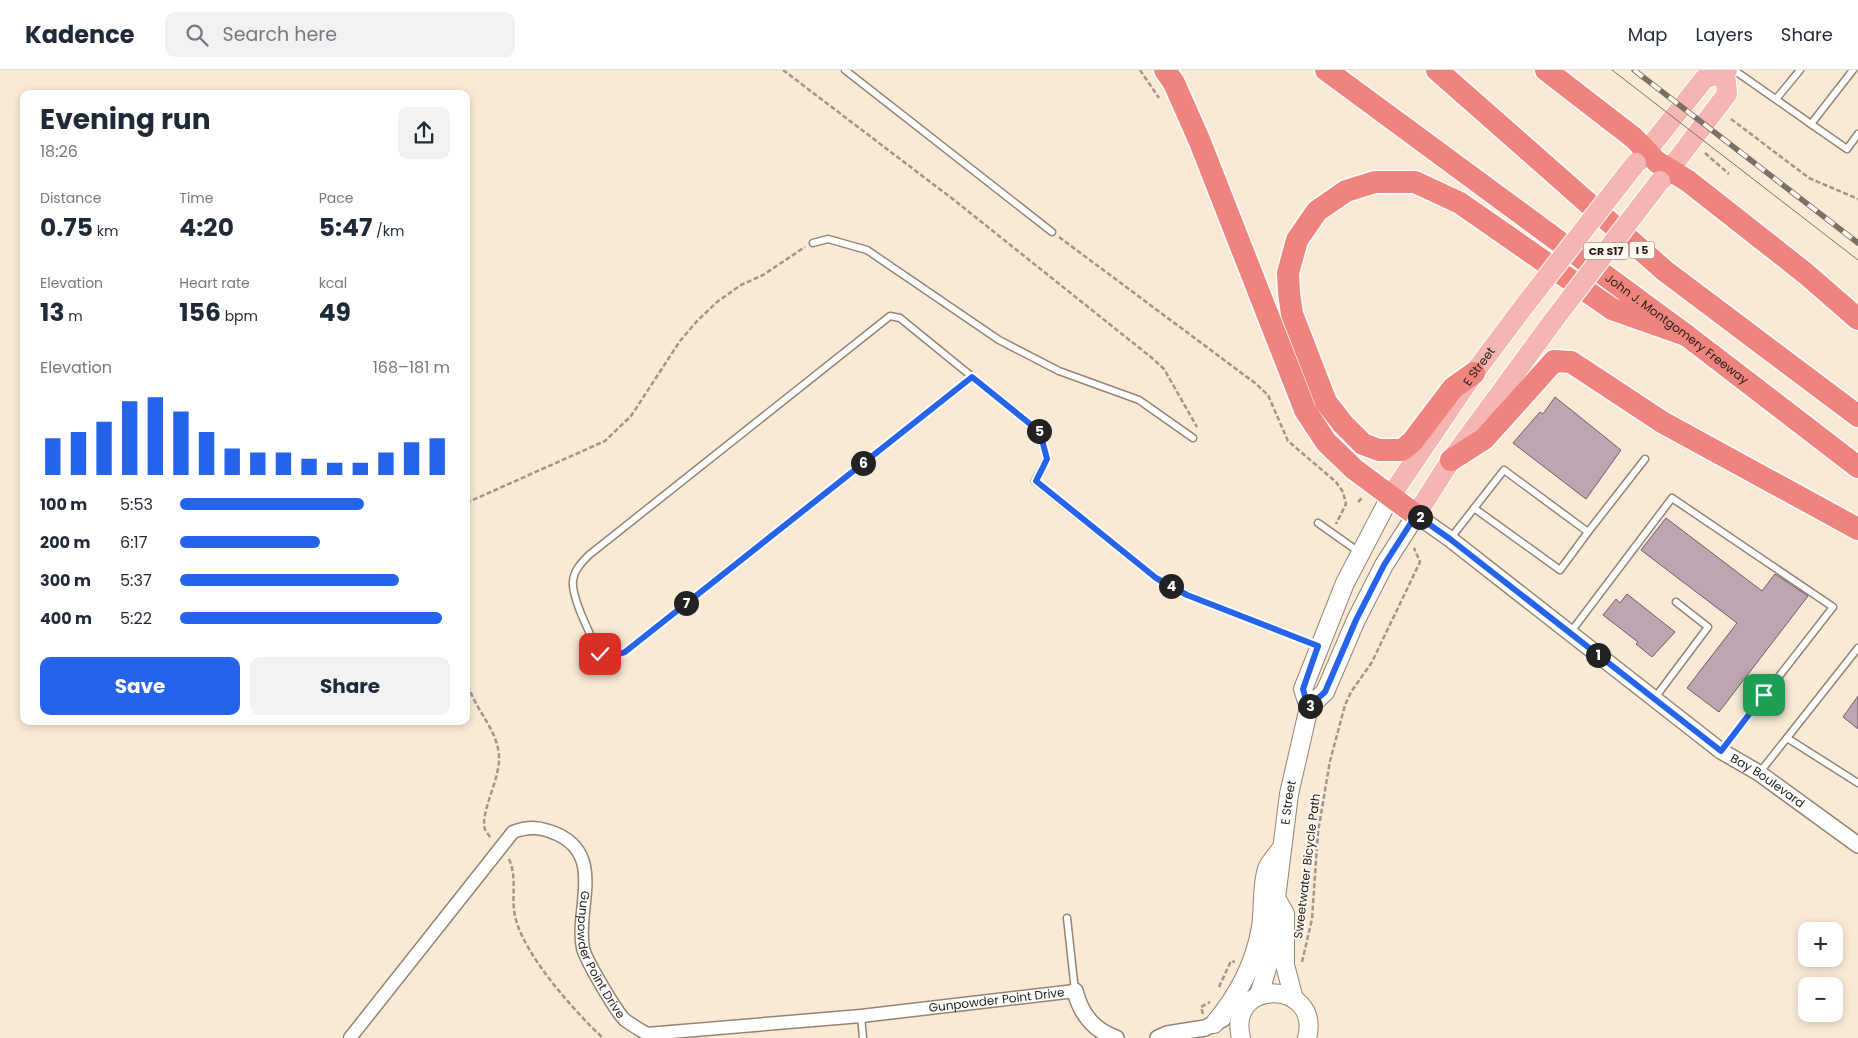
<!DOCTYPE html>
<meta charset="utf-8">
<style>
:root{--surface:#fff;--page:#f2f2f3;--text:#1f2937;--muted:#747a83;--line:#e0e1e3;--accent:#2563eb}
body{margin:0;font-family:Poppins,sans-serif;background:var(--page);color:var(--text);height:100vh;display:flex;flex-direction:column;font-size:19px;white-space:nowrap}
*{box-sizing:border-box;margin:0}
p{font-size:16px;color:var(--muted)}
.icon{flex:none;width:28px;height:28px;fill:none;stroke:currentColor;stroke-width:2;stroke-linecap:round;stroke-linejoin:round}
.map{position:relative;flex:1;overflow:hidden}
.drawer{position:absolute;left:20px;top:20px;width:450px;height:635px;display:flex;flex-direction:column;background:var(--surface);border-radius:10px;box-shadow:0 2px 8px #0003}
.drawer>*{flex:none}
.tools{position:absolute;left:1798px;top:852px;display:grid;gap:10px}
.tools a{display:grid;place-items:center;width:45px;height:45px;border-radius:10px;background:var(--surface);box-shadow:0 2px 8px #0003;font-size:25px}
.pin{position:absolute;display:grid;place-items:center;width:42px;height:42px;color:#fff;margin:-21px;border-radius:10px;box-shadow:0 2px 8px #0006}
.km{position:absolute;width:25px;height:25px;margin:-12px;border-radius:50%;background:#222;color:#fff;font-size:14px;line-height:25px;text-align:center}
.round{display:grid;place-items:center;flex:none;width:52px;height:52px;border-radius:10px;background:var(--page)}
.headline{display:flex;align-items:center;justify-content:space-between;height:85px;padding:0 20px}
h1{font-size:28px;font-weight:700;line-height:38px}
.stats{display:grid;grid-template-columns:repeat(3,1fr);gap:8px;height:85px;padding:5px 20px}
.stats div{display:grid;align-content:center}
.stats b{font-size:25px;font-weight:700}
.stats small{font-size:14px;font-weight:400}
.stats p{font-size:14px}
.chart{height:140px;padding:10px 20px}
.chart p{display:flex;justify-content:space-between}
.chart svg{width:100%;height:90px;margin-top:5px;stroke:var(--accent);stroke-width:6}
.cta{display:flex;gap:10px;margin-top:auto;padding:10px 20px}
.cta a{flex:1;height:58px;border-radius:10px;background:var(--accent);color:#fff;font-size:20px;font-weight:700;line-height:58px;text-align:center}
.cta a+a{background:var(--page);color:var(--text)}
ul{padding:0 20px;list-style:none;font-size:16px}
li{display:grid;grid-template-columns:80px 60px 1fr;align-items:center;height:38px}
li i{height:12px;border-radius:6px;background:var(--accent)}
header{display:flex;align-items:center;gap:30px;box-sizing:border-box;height:70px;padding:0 25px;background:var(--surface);border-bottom:1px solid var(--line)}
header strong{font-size:24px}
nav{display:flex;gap:28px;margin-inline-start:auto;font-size:18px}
.search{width:350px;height:45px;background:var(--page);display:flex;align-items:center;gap:12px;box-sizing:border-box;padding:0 18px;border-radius:10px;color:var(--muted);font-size:19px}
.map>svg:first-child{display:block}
</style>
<header>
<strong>Kadence</strong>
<div class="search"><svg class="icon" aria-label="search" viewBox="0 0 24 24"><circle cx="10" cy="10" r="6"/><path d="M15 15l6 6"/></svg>Search here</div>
<nav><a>Map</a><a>Layers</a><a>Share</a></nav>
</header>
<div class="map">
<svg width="1858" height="968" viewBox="0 0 1858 968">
<rect width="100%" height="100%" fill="#fae9d5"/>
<g fill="#bda6b2" stroke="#715c67">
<polygon points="1555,327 1621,380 1586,429 1513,373 1540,342 1543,344"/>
<polygon points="1666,448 1762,521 1775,504 1808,526 1719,642 1687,618 1737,553 1641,480"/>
<polygon points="1627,524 1675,562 1652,587 1636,574 1638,572 1603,545 1616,529 1620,533"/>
<polygon points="1858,626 1858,659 1843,647"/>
</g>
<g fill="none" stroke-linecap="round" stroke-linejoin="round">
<g stroke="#948472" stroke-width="9">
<g id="service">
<polyline points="845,0 1052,162"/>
<polyline points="1734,0 1811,54 1853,0"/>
<polyline points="1777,28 1800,0"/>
<polyline points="1811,54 1847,79 1858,64"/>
<polyline points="813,173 828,169 867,180 999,270 1059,301 1139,330 1193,368"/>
<path d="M972 307 625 582 611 587 600 584C592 569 571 527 573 511 574 500 582 492 589 485L890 246 900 248 1040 362 1047 389 1035 411 1156 508 1187 525 1318 576"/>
<polyline points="1318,453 1359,482"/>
<polyline points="1588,462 1645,389"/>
<polyline points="1450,469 1504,400 1588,462 1560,500 1474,438"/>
<polyline points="1570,563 1672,428 1833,537 1721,681"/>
<polyline points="1654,629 1708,557 1676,532"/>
<polyline points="1787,668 1858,713"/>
<polyline points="1760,702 1858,578"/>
<polyline points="1067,848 1075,921"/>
<polyline points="861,946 863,968"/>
</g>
</g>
<g stroke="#948472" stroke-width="15">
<g id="minor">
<path id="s1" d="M350 968 513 762C529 756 541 757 557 764 606 786 575 840 583 878 585 889 617 943 625 950 632 955 640 960 647 964L861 946 1075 921"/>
</g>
</g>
<g stroke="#948472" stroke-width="18">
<g id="tertiary">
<path id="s2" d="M1416 445 1450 469 1721 681 1759 703 1858 775"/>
<path d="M1075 921C1081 944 1093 960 1116 968"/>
<polyline points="1158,968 1167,964 1205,958 1223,949"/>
</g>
</g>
<g stroke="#948472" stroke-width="20">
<g id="secondary">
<polyline points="1309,637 1325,622 1356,550 1384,495 1416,445"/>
<polyline points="1276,828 1285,844 1285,895 1294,929"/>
<path id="s3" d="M1259 925 1268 895V849L1276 828 1289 724 1309 637 1303 619 1345 513 1390 427"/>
<path d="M1214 954C1237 927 1255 893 1261 857 1264 839 1261 818 1267 799 1269 793 1276 786 1280 780"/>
<path d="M1241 968C1226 907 1322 910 1307 968"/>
</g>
</g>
<g stroke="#fff" stroke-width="22">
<g id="primary">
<polyline points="1637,93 1705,8 1725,3 1727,0"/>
<polyline points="1661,111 1727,24 1725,3"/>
<path id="s4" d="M1390 427 1474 303 1528 231"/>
<polyline points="1416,445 1451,390 1553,251"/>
</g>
</g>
<g stroke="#fff" stroke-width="25">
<g id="motorway">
<polyline points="1165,0 1174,13 1200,72 1305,340 1326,372 1354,399 1416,445"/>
<path id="s5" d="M1326 0 1686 265 1858 397"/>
<polyline points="1437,0 1665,201 1858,346"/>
<polyline points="1546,0 1634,68 1657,92 1688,111 1805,203 1858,249"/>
<polyline points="1474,303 1453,318 1412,372 1402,380 1379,380 1363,374 1343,354 1326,332 1292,244 1289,223 1288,203 1297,170 1317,141 1346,121 1375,112 1415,112 1460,133 1612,239 1686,265"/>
<polyline points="1451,390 1484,369 1554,291 1571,292 1662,352 1858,459"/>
</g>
</g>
<g stroke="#a19586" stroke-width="2.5" stroke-dasharray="5 2.5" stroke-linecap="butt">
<polyline points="783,0 954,130 1152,288 1164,299 1197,357"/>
<polyline points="1140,0 1159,28"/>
<polyline points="1731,49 1809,108 1858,129"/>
<polyline points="1705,83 1729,104"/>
<polyline points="1059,167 1255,313 1268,325 1288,371 1336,412 1343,422 1346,434 1336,454"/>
<polyline points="1358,432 1363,427"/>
<polyline points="466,433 605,371 631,346 680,271 697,251 717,232 741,215 763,205 805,177"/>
<path d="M466 608C472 638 500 660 499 690 498 712 484 735 484 755 484 760 488 764 491 768"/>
<path d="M509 789C518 809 510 830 516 850 526 887 575 942 603 968"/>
<polyline points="1302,892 1312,849 1318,762 1330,691 1345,635 1351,622 1372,592 1420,492 1414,478"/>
<polyline points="1219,917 1231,891 1235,892"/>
<polyline points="1203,944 1201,937 1210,932"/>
</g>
<use href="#service" stroke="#fff" stroke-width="6"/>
<use href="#minor" stroke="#fff" stroke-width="12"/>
<use href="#tertiary" stroke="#fff" stroke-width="15"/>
<use href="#secondary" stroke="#fff" stroke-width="18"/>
<use href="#primary" stroke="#f5b5b2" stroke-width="20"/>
<use href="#motorway" stroke="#ef847e" stroke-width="22"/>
<polyline stroke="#7a7064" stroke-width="1" points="1612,0 1858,190"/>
<g stroke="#7a7064" stroke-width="5.5">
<polyline id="rail" points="1634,0 1858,173"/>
</g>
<use href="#rail" stroke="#fff8f0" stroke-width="4" stroke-dasharray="11" stroke-linecap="butt"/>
<g stroke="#fff" stroke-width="22" stroke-linecap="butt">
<g id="primary-bridge">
<polyline points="1528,231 1636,93"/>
<polyline points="1553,251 1660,111"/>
</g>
</g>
<use href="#primary-bridge" stroke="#f5b5b2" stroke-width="20"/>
</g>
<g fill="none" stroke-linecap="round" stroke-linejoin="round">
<g stroke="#fff" stroke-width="10">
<polyline id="route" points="600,584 611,587 625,582 972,307 1040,362 1047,389 1036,411 1156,508 1187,525 1318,576 1303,619 1308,637 1325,622 1356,550 1384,495 1416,445 1450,469 1721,681 1764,625"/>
</g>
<use href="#route" stroke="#2563eb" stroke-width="6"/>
</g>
<g text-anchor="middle" stroke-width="4" stroke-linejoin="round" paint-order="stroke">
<g fill="#fff8f0" stroke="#645e57" stroke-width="1">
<rect x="1629.5" y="171.5" width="25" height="17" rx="4"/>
<rect x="1583.5" y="172.5" width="45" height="17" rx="4"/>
</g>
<g font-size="11" font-weight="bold" fill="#221c15">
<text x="1642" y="184">I 5</text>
<text x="1606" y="185">CR S17</text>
</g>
<g font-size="12" fill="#221c15" stroke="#fff8f0">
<text dy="4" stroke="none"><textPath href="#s5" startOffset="436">John J. Montgomery Freeway</textPath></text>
<text dy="4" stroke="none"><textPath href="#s4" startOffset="158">E Street</textPath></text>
<text dy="4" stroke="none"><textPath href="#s2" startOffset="441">Bay Boulevard</textPath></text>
<text dy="4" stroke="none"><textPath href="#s3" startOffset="196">E Street</textPath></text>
<text transform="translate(1307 796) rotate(-83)" y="4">Sweetwater Bicycle Path</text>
<text dy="4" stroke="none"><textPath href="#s1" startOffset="445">Gunpowder Point Drive</textPath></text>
<text dy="4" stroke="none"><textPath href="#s1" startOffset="895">Gunpowder Point Drive</textPath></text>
</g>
</g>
</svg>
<div class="tools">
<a>+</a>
<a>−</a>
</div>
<div class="pin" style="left:1764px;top:625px;background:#1e9e55"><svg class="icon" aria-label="arrive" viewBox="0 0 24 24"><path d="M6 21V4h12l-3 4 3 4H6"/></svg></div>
<div class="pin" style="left:600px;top:584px;background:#d93025"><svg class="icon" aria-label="check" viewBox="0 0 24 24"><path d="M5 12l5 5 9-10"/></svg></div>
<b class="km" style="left:1598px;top:585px">1</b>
<b class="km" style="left:1420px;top:447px">2</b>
<b class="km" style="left:1310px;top:636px">3</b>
<b class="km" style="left:1171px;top:516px">4</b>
<b class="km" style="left:1039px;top:361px">5</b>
<b class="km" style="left:863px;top:393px">6</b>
<b class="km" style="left:686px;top:533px">7</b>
<section class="drawer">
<div class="headline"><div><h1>Evening run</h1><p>18:26</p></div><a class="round"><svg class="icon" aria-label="share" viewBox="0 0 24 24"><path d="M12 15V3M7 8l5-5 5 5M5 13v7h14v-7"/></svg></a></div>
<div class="stats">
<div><p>Distance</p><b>0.75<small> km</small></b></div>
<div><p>Time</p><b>4:20</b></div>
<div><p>Pace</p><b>5:47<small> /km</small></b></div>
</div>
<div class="stats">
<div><p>Elevation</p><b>13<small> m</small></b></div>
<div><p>Heart rate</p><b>156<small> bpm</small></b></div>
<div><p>kcal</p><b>49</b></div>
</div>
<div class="chart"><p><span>Elevation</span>168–181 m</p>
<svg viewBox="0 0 160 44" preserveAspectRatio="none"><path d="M5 44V26M15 44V23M25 44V18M35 44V8M45 44V6M55 44V13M65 44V23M75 44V31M85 44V33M95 44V33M105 44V36M115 44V38M125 44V38M135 44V33M145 44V28M155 44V26"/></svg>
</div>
<ul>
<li><b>100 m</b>5:53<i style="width:68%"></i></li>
<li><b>200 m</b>6:17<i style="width:52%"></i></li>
<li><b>300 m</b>5:37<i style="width:81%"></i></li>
<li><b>400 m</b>5:22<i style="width:97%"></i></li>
</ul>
<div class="cta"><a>Save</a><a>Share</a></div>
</section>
</div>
